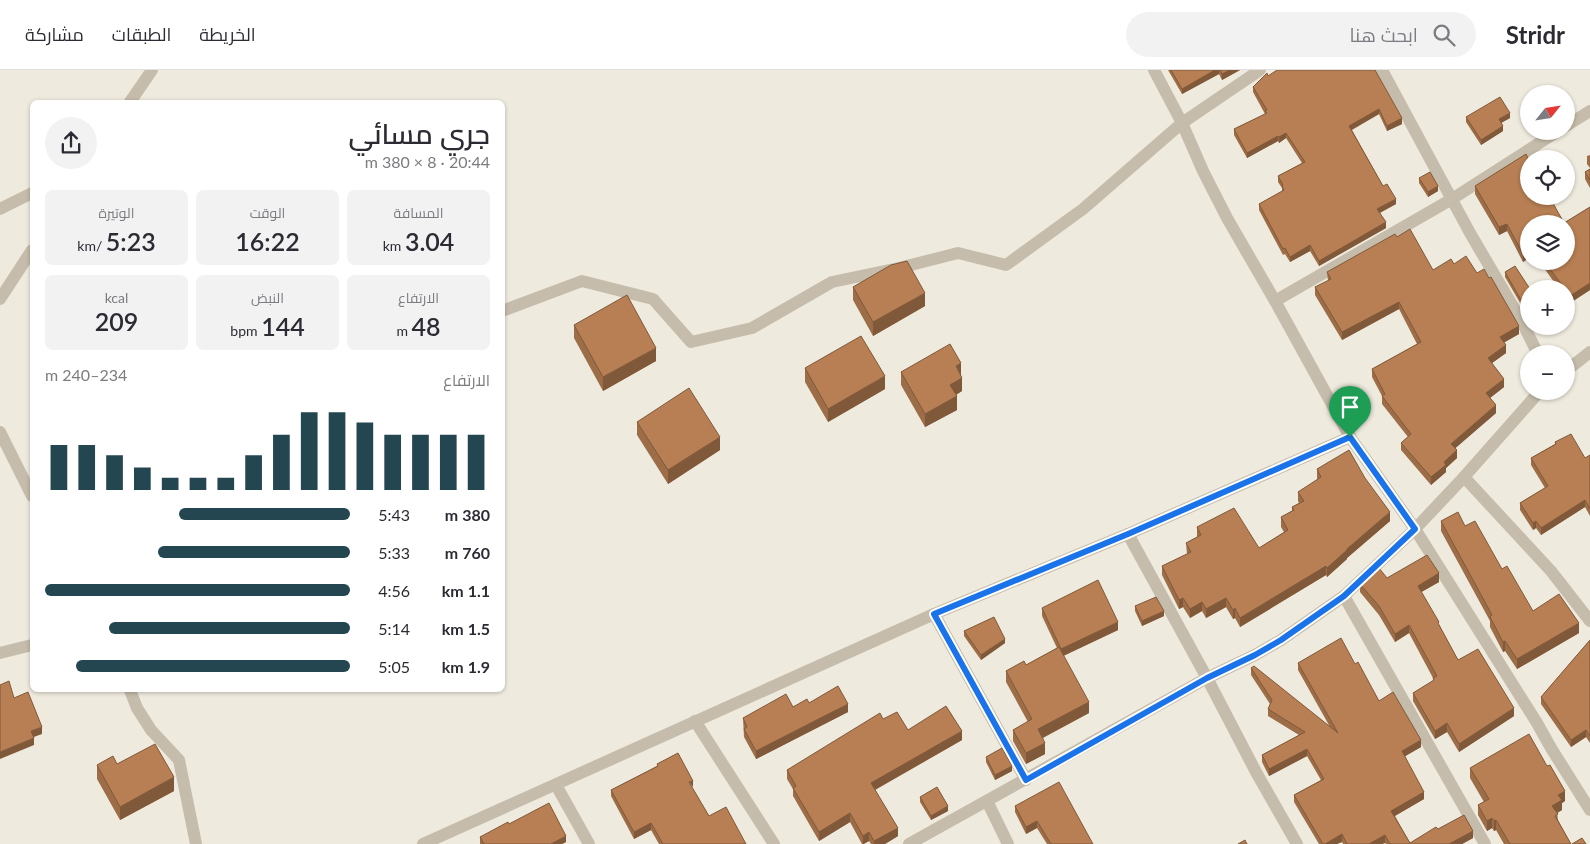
<!DOCTYPE html>
<html lang="ar">
<meta charset="utf-8">
<style>
:root{--surface:#fff;--page:#f2f2f3;--text:#2b2b33;--muted:#7c7c81;--line:#e1e1e2;--accent:#244651}
body{margin:0;font-family:Lato,Cairo,sans-serif;background:var(--page);color:var(--text);direction:rtl;height:100vh;display:flex;flex-direction:column;font-size:19px;white-space:nowrap}
*{box-sizing:border-box;margin:0}
p{font-size:16px;color:var(--muted)}
.icon{flex:none;width:28px;height:28px;fill:none;stroke:currentColor;stroke-width:2;stroke-linecap:round;stroke-linejoin:round}
.map{position:relative;flex:1;overflow:hidden;direction:ltr}
.drawer{position:absolute;left:30px;top:30px;width:475px;height:592px;display:flex;flex-direction:column;background:var(--surface);border-radius:8px;box-shadow:0 1px 4px #0004;direction:rtl}
.drawer>*{flex:none}
.needle{width:32px;rotate:60deg}
.buttons{position:absolute;left:1520px;top:15px;display:grid;gap:10px}
.buttons a{display:grid;place-items:center;width:55px;height:55px;border-radius:50%;background:var(--surface);box-shadow:0 1px 4px #0004;font-size:25px}
.pin{position:absolute;display:grid;place-items:center;width:42px;height:42px;color:#fff;margin:-51px -21px;border-radius:50% 50% 50% 0;rotate:-45deg;box-shadow:0 0 5px #0007}
.pin .icon{rotate:45deg}
.round{display:grid;place-items:center;flex:none;width:52px;height:52px;border-radius:26px;background:var(--page)}
.headline{display:flex;align-items:center;justify-content:space-between;height:85px;padding:0 15px}
h1{font-size:28px;font-weight:600;line-height:38px}
.stats{display:grid;grid-template-columns:repeat(3,1fr);gap:8px;height:85px;padding:5px 15px}
.stats div{display:grid;align-content:center;border-radius:8px;background:var(--page);text-align:center}
.stats b{font-size:25px;font-weight:600}
.stats small{font-size:14px;font-weight:400}
.stats p{font-size:14px}
.chart{height:140px;padding:10px 15px}
.chart p{display:flex;justify-content:space-between}
.chart svg{width:100%;height:90px;margin-top:5px;stroke:var(--accent);stroke-width:6}
ul{padding:0 15px;list-style:none;font-size:16px}
li{display:grid;grid-template-columns:80px 60px 1fr;align-items:center;height:38px}
li i{height:12px;border-radius:6px;background:var(--accent)}
header{display:flex;align-items:center;gap:30px;box-sizing:border-box;height:70px;padding:0 25px;background:var(--surface);border-bottom:1px solid var(--line)}
header strong{font-size:24px}
nav{display:flex;gap:28px;margin-inline-start:auto;font-size:18px}
.search{width:350px;height:45px;background:var(--page);display:flex;align-items:center;gap:12px;box-sizing:border-box;padding:0 18px;border-radius:28px;color:var(--muted);font-size:19px}
.map>svg:first-child{display:block}
</style>
<header>
<strong>Stridr</strong>
<div class="search"><svg class="icon" aria-label="search" viewBox="0 0 24 24"><circle cx="10" cy="10" r="6"/><path d="M15 15l6 6"/></svg>ابحث هنا</div>
<nav><a>الخريطة</a><a>الطبقات</a><a>مشاركة</a></nav>
</header>
<div class="map">
<svg width="1590" height="774" viewBox="0 0 1590 774">
<rect width="100%" height="100%" fill="#efeade"/>
<g fill="none" stroke-linecap="round" stroke-linejoin="round">
<g stroke="#c6bcab" stroke-width="12">
<polyline points="1154,0 1182,53 1203,101 1227,148 1275,231 1350,367 1415,459 1537,653 1551,678 1590,740"/>
<polyline points="1382,0 1470,163 1521,250 1538,284"/>
<polyline points="130,32 152,0"/>
<polyline points="1566,56 1590,41"/>
<polyline points="0,139 32,123"/>
<polyline points="0,229 32,180"/>
<polyline points="1275,231 1452,129 1558,61"/>
<polyline points="502,241 582,211 653,229 691,272 752,258 832,212 899,198 958,183 1006,195 1083,139 1182,53 1260,0"/>
<polyline points="1566,301 1590,282"/>
<polyline points="0,362 32,426"/>
<polyline points="1464,407 1551,501 1590,551"/>
<polyline points="1128,464 1207,608 1256,702 1297,774"/>
<polyline points="1344,526 1485,774"/>
<polyline points="934,544 1026,710"/>
<polyline points="0,583 32,575"/>
<polyline points="130,620 137,638 151,660 179,690 196,774"/>
<polyline points="695,651 774,774"/>
<polyline points="556,715 589,774"/>
<polyline points="987,731 1008,774"/>
<polyline points="423,774 934,544 1128,464 1350,367"/>
<polyline points="909,774 1207,608 1255,585 1281,570 1344,526 1415,459 1464,407 1540,321"/>
</g>
</g>
<g fill="#9d6d47">
<polygon points="1168,0 1240,0 1222,10 1219,4 1182,24"/>
<polygon points="1375,0 1402,54 1387,61 1379,44 1352,60 1383,116 1396,134 1380,143 1386,158 1319,196 1310,181 1290,192 1285,184 1283,185 1259,140 1259,134 1282,122 1282,118 1278,112 1278,106 1302,93 1286,68 1279,73 1278,71 1247,88 1234,65 1234,59 1265,44 1253,22 1253,17 1268,6"/>
<polygon points="1466,47 1510,48 1501,53 1503,61 1481,75 1466,52"/>
<polygon points="1590,85 1590,98 1587,94 1587,86"/>
<polygon points="1590,99 1590,118 1585,109 1585,102"/>
<polygon points="1419,108 1438,121 1428,127 1419,113"/>
<polygon points="1475,116 1564,153 1590,137 1590,220 1570,233 1566,228 1566,219 1559,219 1539,191 1566,191 1529,154 1529,188 1523,192 1507,161 1499,165 1475,124"/>
<polygon points="1397,167 1433,200 1454,194 1477,203 1519,264 1504,272 1506,283 1492,293 1504,317 1490,328 1496,343 1455,378 1457,388 1446,398 1446,402 1431,415 1401,380 1401,373 1408,367 1382,334 1382,326 1372,307 1372,299 1417,274 1399,239 1342,270 1315,225 1315,217 1328,211 1327,202"/>
<polygon points="1505,202 1529,219 1529,248 1505,207"/>
<polygon points="853,217 925,236 873,266 853,230"/>
<polygon points="574,255 656,291 603,321 574,268"/>
<polygon points="805,298 885,319 828,352 805,312"/>
<polygon points="901,302 961,306 962,321 956,325 957,340 925,357 901,315"/>
<polygon points="637,352 720,380 668,414 637,365"/>
<polygon points="1555,372 1585,388 1590,385 1590,446 1585,437 1541,465 1536,458 1533,460 1520,440 1520,433 1545,418 1531,395 1531,388 1555,374"/>
<polygon points="1317,399 1390,451 1347,488 1347,489 1327,507 1326,505 1240,557 1235,548 1233,549 1226,537 1206,548 1202,541 1190,548 1183,537 1179,539 1162,505 1162,496 1187,484 1186,473 1197,467 1197,457 1259,478 1284,462 1281,457 1281,447 1292,441 1292,437 1299,433 1298,431 1298,422 1318,410 1317,408"/>
<polygon points="1441,451 1465,456 1502,499 1533,541 1579,563 1517,599 1505,581 1503,582 1490,557 1490,551 1441,461"/>
<polygon points="1387,508 1439,512 1421,522 1458,590 1514,646 1459,682 1447,662 1435,669 1413,631 1413,623 1433,611 1433,608 1409,563 1395,572 1379,545 1360,522 1360,514"/>
<polygon points="1135,536 1164,546 1142,556 1135,541"/>
<polygon points="1042,538 1118,560 1063,586 1089,643 1043,668 1045,684 1026,694 1013,671 1013,660 1028,652 1006,612 1006,601 1026,595 1057,578 1042,546"/>
<polygon points="964,561 1005,573 981,590 964,566"/>
<polygon points="1590,570 1590,673 1586,667 1571,677 1541,634 1541,627"/>
<polygon points="1298,593 1355,594 1379,631 1421,677 1405,686 1424,729 1395,746 1410,773 1438,759 1473,768 1462,774 1386,774 1385,773 1382,774 1343,774 1342,772 1337,774 1319,774 1294,732 1294,725 1321,710 1307,686 1269,706 1262,692 1262,685 1299,665 1268,646 1268,639 1270,634 1251,605 1251,598 1330,657 1298,600"/>
<polygon points="809,633 848,642 756,689 744,667 743,648"/>
<polygon points="883,649 908,660 962,670 875,720 898,766 885,774 871,774 869,771 864,774 862,774 850,752 819,771 793,726 793,719 787,709 787,700"/>
<polygon points="986,687 1012,701 995,710 986,692"/>
<polygon points="117,694 174,721 120,750 97,709 97,695"/>
<polygon points="657,694 692,718 709,746 746,774 659,774 651,760 634,769 611,726 611,720 657,696"/>
<polygon points="1470,698 1565,731 1562,733 1562,740 1557,743 1558,750 1571,774 1504,774 1496,760 1494,761 1492,758 1487,761 1478,745 1478,735 1484,732 1470,708"/>
<polygon points="920,727 948,741 931,750 920,732"/>
<polygon points="1015,736 1093,774 1047,774 1037,758 1026,764 1015,742"/>
<polygon points="509,754 566,772 562,774 480,774 480,767"/>
</g>
<g fill="#80593a">
<polygon points="1215,0 1219,0 1219,4 1182,24 1182,19"/>
<polygon points="1230,0 1240,0 1222,10 1222,4"/>
<polygon points="1379,39 1379,44 1349,61 1349,56"/>
<polygon points="1510,43 1510,48 1499,54 1499,49"/>
<polygon points="1402,48 1402,54 1387,61 1387,56"/>
<polygon points="1503,56 1503,61 1481,75 1481,70"/>
<polygon points="1286,63 1286,68 1279,73 1279,67"/>
<polygon points="1278,66 1278,71 1247,88 1247,83"/>
<polygon points="1438,116 1438,121 1428,127 1428,122"/>
<polygon points="1396,129 1396,134 1377,144 1377,139"/>
<polygon points="1386,152 1386,158 1319,196 1319,191"/>
<polygon points="1507,154 1507,161 1499,165 1499,157"/>
<polygon points="1310,175 1310,181 1290,192 1290,187"/>
<polygon points="1529,181 1529,188 1523,192 1523,184"/>
<polygon points="1590,213 1590,220 1570,233 1570,226"/>
<polygon points="925,223 925,236 873,266 873,252"/>
<polygon points="1399,232 1399,239 1342,270 1342,262"/>
<polygon points="1519,256 1519,264 1500,275 1500,267"/>
<polygon points="1506,275 1506,283 1488,296 1488,288"/>
<polygon points="656,278 656,291 603,321 603,307"/>
<polygon points="961,293 961,307 956,296"/>
<polygon points="885,306 885,319 828,352 828,339"/>
<polygon points="962,308 962,321 950,328 950,315"/>
<polygon points="1504,309 1504,317 1486,331 1486,323"/>
<polygon points="957,326 957,340 925,357 925,344"/>
<polygon points="1496,335 1496,343 1451,382 1451,374"/>
<polygon points="720,367 720,380 668,414 668,400"/>
<polygon points="1457,380 1457,388 1446,398 1446,402 1431,415 1431,407 1444,392"/>
<polygon points="1585,430 1585,437 1541,465 1541,458"/>
<polygon points="1390,442 1390,451 1347,488 1347,489 1327,507 1327,498 1347,479"/>
<polygon points="1536,451 1536,458 1533,460 1533,453"/>
<polygon points="1326,496 1326,505 1240,557 1240,548"/>
<polygon points="1439,503 1439,512 1418,524 1418,516"/>
<polygon points="1183,528 1183,537 1179,539 1179,530"/>
<polygon points="1226,528 1226,537 1206,548 1206,539"/>
<polygon points="1202,532 1202,541 1190,548 1190,539"/>
<polygon points="1235,538 1235,548 1233,549 1233,540"/>
<polygon points="1164,541 1164,546 1142,556 1142,551"/>
<polygon points="1118,552 1118,560 1061,587 1061,579"/>
<polygon points="1579,553 1579,563 1517,599 1517,589"/>
<polygon points="1409,555 1409,563 1395,572 1395,564"/>
<polygon points="1005,569 1005,573 981,590 981,585"/>
<polygon points="1505,571 1505,581 1503,582 1503,572"/>
<polygon points="1089,632 1089,643 1038,670 1038,659"/>
<polygon points="848,634 848,642 756,689 756,681"/>
<polygon points="1514,638 1514,646 1459,682 1459,674"/>
<polygon points="1447,653 1447,662 1435,669 1435,661"/>
<polygon points="42,657 42,664 31,668 31,661"/>
<polygon points="1586,660 1586,667 1571,677 1571,670"/>
<polygon points="962,661 962,670 871,722 871,713"/>
<polygon points="34,668 34,675 0,689 0,682"/>
<polygon points="1421,670 1421,677 1402,688 1402,681"/>
<polygon points="1045,673 1045,684 1026,694 1026,683"/>
<polygon points="1307,679 1307,686 1269,706 1269,699"/>
<polygon points="1012,696 1012,701 995,710 995,705"/>
<polygon points="174,707 174,721 120,750 120,737"/>
<polygon points="693,711 693,717 689,712"/>
<polygon points="1565,721 1565,731 1562,733 1562,740 1552,746 1552,736 1558,725"/>
<polygon points="1424,722 1424,729 1391,748 1391,741"/>
<polygon points="948,736 948,741 931,750 931,746"/>
<polygon points="850,743 850,752 819,771 819,762"/>
<polygon points="1492,748 1492,758 1487,761 1487,751"/>
<polygon points="1496,750 1496,760 1494,761 1494,751"/>
<polygon points="1037,751 1037,758 1026,764 1026,757"/>
<polygon points="651,753 651,760 634,769 634,762"/>
<polygon points="898,758 898,766 885,774 874,774 874,771"/>
<polygon points="1473,761 1473,768 1462,774 1449,774"/>
<polygon points="869,762 869,771 863,774 863,766"/>
<polygon points="1342,764 1342,772 1337,774 1325,774"/>
<polygon points="1385,765 1385,773 1382,774 1369,774"/>
<polygon points="566,766 566,772 562,774 551,774"/>
</g>
<g fill="#b77f53" stroke="#80593a">
<polygon points="1171,0 1215,0 1182,19"/>
<polygon points="1220,0 1230,0 1222,4"/>
<polygon points="1277,0 1375,0 1402,48 1387,56 1379,39 1349,56 1383,116 1387,114 1396,129 1377,139 1386,152 1319,191 1310,175 1290,187 1285,178 1283,179 1259,134 1284,120 1282,116 1283,115 1278,106 1305,92 1286,63 1279,67 1278,66 1247,83 1234,59 1267,43 1265,41 1267,40 1253,17 1267,3 1268,6"/>
<polygon points="1500,27 1510,43 1499,49 1503,56 1481,70 1466,47"/>
<polygon points="1526,84 1529,90 1529,126 1549,126 1564,153 1590,137 1590,213 1570,226 1566,221 1566,219 1565,219 1544,191 1566,191 1566,154 1529,154 1529,181 1523,184 1507,154 1499,157 1475,116"/>
<polygon points="1590,99 1590,110 1585,102"/>
<polygon points="1430,102 1438,116 1428,122 1419,108"/>
<polygon points="1410,159 1433,200 1451,189 1454,194 1466,186 1477,203 1484,199 1489,208 1491,207 1519,256 1500,267 1506,275 1488,288 1504,309 1486,323 1496,335 1451,374 1457,380 1444,392 1446,395 1431,407 1401,373 1411,364 1382,326 1385,324 1372,299 1421,272 1399,232 1342,262 1315,217 1331,209 1327,202 1395,164 1397,167"/>
<polygon points="907,191 925,223 873,252 853,217 891,195"/>
<polygon points="1515,196 1530,219 1529,219 1529,244 1505,202"/>
<polygon points="627,225 656,278 603,307 574,255"/>
<polygon points="861,266 885,306 828,339 805,298"/>
<polygon points="950,274 961,293 956,296 962,308 950,315 957,326 925,344 901,302"/>
<polygon points="689,318 720,367 668,400 637,352"/>
<polygon points="1571,364 1585,388 1590,385 1590,439 1585,430 1541,458 1536,451 1533,453 1520,433 1548,416 1531,388 1556,374 1555,372"/>
<polygon points="1349,380 1365,408 1390,442 1347,479 1347,480 1327,498 1326,496 1240,548 1235,538 1233,540 1226,528 1206,539 1202,532 1190,539 1183,528 1179,530 1162,496 1191,482 1186,473 1201,465 1197,457 1234,438 1259,478 1288,460 1281,447 1294,440 1292,437 1304,431 1298,422 1321,407 1317,399"/>
<polygon points="1458,442 1465,456 1475,451 1502,499 1507,496 1533,541 1559,524 1579,553 1517,589 1505,571 1503,572 1490,547 1492,545 1441,451"/>
<polygon points="1427,485 1439,503 1418,516 1439,552 1438,553 1458,590 1478,579 1514,638 1459,674 1447,653 1435,661 1413,623 1434,610 1433,608 1437,606 1409,555 1395,564 1379,536 1360,514 1379,498 1387,508"/>
<polygon points="1098,510 1118,552 1061,579 1042,538"/>
<polygon points="1156,527 1164,541 1142,551 1135,536"/>
<polygon points="994,547 1005,569 981,585 964,561"/>
<polygon points="1341,568 1355,594 1358,592 1379,631 1393,622 1421,670 1402,681 1424,722 1391,741 1410,773 1436,757 1438,759 1464,745 1473,761 1449,774 1390,774 1385,765 1369,774 1347,774 1342,764 1325,774 1323,774 1294,725 1324,709 1307,679 1269,699 1262,685 1305,662 1268,639 1272,630 1251,598 1254,596 1338,663 1298,593"/>
<polygon points="1590,570 1590,666 1586,660 1571,670 1541,627"/>
<polygon points="1059,577 1089,632 1038,659 1045,673 1026,683 1013,660 1032,649 1006,601 1024,591 1026,595"/>
<polygon points="9,611 14,628 28,622 42,657 31,661 34,668 0,682 0,615"/>
<polygon points="838,616 848,634 756,681 744,659 747,657 743,648 786,624 793,637 807,629 809,633"/>
<polygon points="946,636 962,661 871,713 898,758 874,771 869,762 863,766 850,743 819,762 793,718 796,716 787,700 880,643 883,649 897,642 908,660"/>
<polygon points="1529,664 1547,696 1550,695 1565,721 1558,725 1562,730 1552,736 1558,744 1555,746 1571,774 1510,774 1496,750 1494,751 1492,748 1487,751 1478,735 1489,729 1470,698"/>
<polygon points="155,674 174,707 120,737 97,695 113,686 117,694"/>
<polygon points="1002,678 1012,696 995,705 986,687"/>
<polygon points="678,683 693,711 689,712 709,746 726,737 746,774 663,774 651,753 634,762 611,720 658,696 657,694"/>
<polygon points="1059,712 1093,774 1051,774 1037,751 1026,757 1015,736"/>
<polygon points="937,717 948,736 931,746 920,727"/>
<polygon points="549,733 566,766 551,774 484,774 480,767 508,752 509,754"/>
<polygon points="1582,768 1586,774 1572,774"/>
<polygon points="1245,770 1247,774 1238,774"/>
</g>
<g fill="none" stroke-linecap="round" stroke-linejoin="round">
<g stroke="#fff" stroke-width="10">
<polygon id="route" points="1350,367 1415,459 1344,526 1281,570 1255,585 1207,608 1026,710 934,544 1128,464"/>
</g>
<use href="#route" stroke="#1a73e8" stroke-width="6"/>
</g>
</svg>
<div class="buttons">
<a><svg class="needle" viewBox="-14 -14 28 28"><path d="M0-13l5 13h-10z" fill="#e53935"/><path d="M0 13l5-13h-10z" fill="#7c7c81"/></svg></a>
<a><svg class="icon" aria-label="locate" viewBox="0 0 24 24"><circle cx="12" cy="12" r="6"/><path d="M12 2v4M12 18v4M2 12h4M18 12h4"/></svg></a>
<a><svg class="icon" aria-label="layers" viewBox="0 0 24 24"><path d="M12 4l9 5-9 5-9-5zM3 14l9 5 9-5"/></svg></a>
<a>+</a>
<a>−</a>
</div>
<div class="pin" style="left:1350px;top:367px;background:#1e9e55"><svg class="icon" aria-label="arrive" viewBox="0 0 24 24"><path d="M6 21V4h12l-3 4 3 4H6"/></svg></div>
<section class="drawer">
<div class="headline"><div><h1>جري مسائي</h1><p>20:44 · 8 × 380 m</p></div><a class="round"><svg class="icon" aria-label="share" viewBox="0 0 24 24"><path d="M12 15V3M7 8l5-5 5 5M5 13v7h14v-7"/></svg></a></div>
<div class="stats">
<div><p>المسافة</p><b>3.04<small> km</small></b></div>
<div><p>الوقت</p><b>16:22</b></div>
<div><p>الوتيرة</p><b>5:23<small> /km</small></b></div>
</div>
<div class="stats">
<div><p>الارتفاع</p><b>48<small> m</small></b></div>
<div><p>النبض</p><b>144<small> bpm</small></b></div>
<div><p>kcal</p><b>209</b></div>
</div>
<div class="chart"><p><span>الارتفاع</span>234–240 m</p>
<svg viewBox="0 0 160 44" preserveAspectRatio="none"><path d="M5 44V22M15 44V22M25 44V27M35 44V33M45 44V38M55 44V38M65 44V38M75 44V27M85 44V17M95 44V6M105 44V6M115 44V11M125 44V17M135 44V17M145 44V17M155 44V17"/></svg>
</div>
<ul>
<li><b>380 m</b>5:43<i style="width:56%"></i></li>
<li><b>760 m</b>5:33<i style="width:63%"></i></li>
<li><b>1.1 km</b>4:56<i style="width:100%"></i></li>
<li><b>1.5 km</b>5:14<i style="width:79%"></i></li>
<li><b>1.9 km</b>5:05<i style="width:90%"></i></li>
</ul>
</section>
</div>
